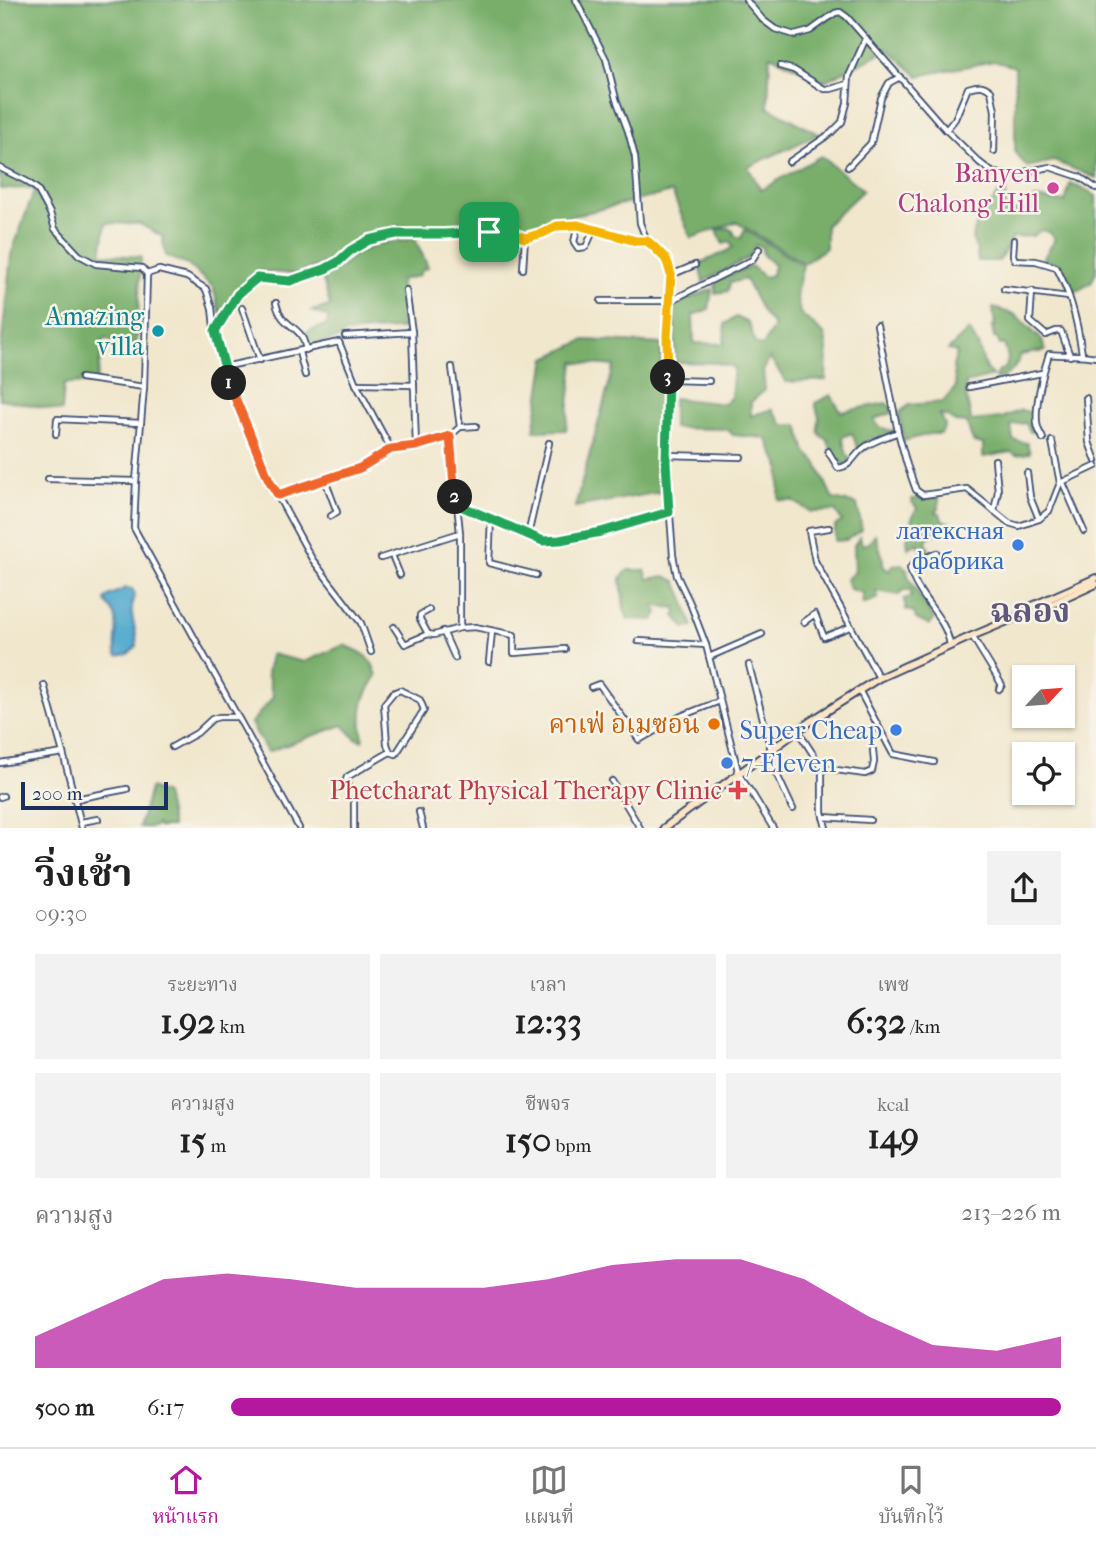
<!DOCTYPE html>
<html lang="th">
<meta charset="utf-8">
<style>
:root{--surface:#fff;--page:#f2f2f2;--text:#222;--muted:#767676;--line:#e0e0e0;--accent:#b5179e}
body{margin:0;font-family:"IM FELL French Canon","Noto Serif Thai",serif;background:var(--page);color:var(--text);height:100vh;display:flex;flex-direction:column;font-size:26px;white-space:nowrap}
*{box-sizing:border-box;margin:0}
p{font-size:23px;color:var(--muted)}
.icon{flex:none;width:38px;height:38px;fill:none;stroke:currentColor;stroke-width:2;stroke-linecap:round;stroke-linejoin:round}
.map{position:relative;height:828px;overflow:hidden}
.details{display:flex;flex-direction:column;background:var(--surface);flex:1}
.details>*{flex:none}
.needle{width:46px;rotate:64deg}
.tools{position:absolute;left:1012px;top:665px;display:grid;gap:14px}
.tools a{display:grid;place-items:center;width:63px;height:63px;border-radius:0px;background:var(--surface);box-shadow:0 2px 5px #0004;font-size:35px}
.scale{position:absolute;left:21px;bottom:18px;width:147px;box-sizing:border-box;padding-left:7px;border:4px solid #1b2f5e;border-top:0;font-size:19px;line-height:24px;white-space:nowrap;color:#1b2f5e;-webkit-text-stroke:5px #f7f3e8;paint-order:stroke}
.pin{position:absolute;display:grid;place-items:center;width:60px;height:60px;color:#fff;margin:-30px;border-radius:14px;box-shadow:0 4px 10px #0006}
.km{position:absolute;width:35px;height:35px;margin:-18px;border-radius:50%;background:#222;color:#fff;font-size:19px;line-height:35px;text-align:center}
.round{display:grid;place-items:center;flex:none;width:74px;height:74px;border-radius:0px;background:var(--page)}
.headline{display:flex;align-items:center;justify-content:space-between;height:119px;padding:0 35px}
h1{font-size:38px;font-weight:700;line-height:52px}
.figures{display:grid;grid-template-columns:repeat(3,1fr);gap:10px;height:119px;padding:7px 35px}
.figures div{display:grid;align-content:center;border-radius:0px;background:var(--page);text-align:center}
.figures b{font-size:35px;font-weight:700}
.figures small{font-size:19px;font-weight:400}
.figures p{font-size:19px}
.chart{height:196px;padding:14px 35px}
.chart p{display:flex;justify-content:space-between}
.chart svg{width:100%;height:126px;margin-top:7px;fill:var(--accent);opacity:.7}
ul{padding:0 35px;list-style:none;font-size:23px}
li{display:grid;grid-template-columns:112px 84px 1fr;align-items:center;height:52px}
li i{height:18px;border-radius:9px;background:var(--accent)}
.tab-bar{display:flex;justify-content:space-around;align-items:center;height:98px;border-top:2px solid var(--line);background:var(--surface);font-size:19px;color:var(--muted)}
.tab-bar a{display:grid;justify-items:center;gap:4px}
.tab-bar .active{color:var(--accent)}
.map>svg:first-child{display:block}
</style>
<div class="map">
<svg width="1096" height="828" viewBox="0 0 1096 828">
<rect width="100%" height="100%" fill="#f7f3e8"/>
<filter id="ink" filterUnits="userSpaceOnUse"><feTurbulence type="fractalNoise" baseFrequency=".0143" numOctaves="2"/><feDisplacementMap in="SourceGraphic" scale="14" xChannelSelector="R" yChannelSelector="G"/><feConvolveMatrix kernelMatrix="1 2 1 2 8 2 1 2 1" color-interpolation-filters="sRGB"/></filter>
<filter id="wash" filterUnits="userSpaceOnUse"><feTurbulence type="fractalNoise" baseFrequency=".00686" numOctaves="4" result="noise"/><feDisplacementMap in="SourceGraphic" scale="28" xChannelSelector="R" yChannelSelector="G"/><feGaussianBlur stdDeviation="1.57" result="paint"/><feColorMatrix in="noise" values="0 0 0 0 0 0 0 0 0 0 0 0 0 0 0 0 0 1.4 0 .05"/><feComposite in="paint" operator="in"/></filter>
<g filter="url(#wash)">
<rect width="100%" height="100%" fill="#f1e7cd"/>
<g fill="#78ae6b" stroke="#4a6e64" stroke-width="2">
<polygon points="0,0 1096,0 1096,178 1054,161 1027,167 1015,153 1015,67 994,61 918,76 888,49 825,81 770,55 768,107 819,134 748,167 761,190 821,156 863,190 826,225 826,248 804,263 736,222 691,238 672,192 514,230 398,226 375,232 356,240 325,263 296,274 257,271 235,293 220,313 213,287 188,265 166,256 162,236 140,224 106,223 101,254 141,257 136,354 104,338 96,383 64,384 62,411 0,399 0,358 11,255 35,188 0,189"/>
<polygon points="1070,184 1088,191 1096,196 1096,271 1091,283 1071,294 1059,265 1043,259 1055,239 1049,232 1041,230 1033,236 1013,237 999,261 978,261 977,251 972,238 977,224 1002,189 1006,190 1006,211 1028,211 1035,198 1065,202"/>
<path d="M728 228 733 231 735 236 741 238 745 230 803 265 796 294 800 313 825 335 827 350 826 380 786 382 770 358 763 371 765 390 751 402V416L772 409 783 425H798L806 452 816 462 833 499 857 504 862 530 846 540 835 541V526L842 521 835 511 811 512 793 501 779 500 780 467 766 438 733 435 727 429 673 428V398L725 404 731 397 734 367 717 363 675 362 674 305 712 289 709 309 693 315 694 343 724 344 725 324 736 317 749 323 755 344 763 346 774 326 764 315 745 279 730 283 728 291 715 293 716 281 751 266 764 277 772 275 774 265 763 255 762 247 756 245 748 258 703 282 699 264C710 258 723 255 733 247L730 242 723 244 717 230Z"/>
<polygon points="415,239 428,267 421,271 419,276 400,280 407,328 345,333 340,338 309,346 306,332 327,325 328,317 312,311 330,306 322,276 342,266 354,255 378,244"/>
<path d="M993 308 1014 314 1042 340 1045 351 1020 355C1018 366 1008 377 997 379L995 377 998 374V371L1006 368 1008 358 1004 344 1000 345 997 338H994L992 327 995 326Z"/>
<path d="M969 330 978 345 986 369 993 376 966 383C964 396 970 408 971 421L1002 418 1021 410 1033 413 1035 432H1030L1026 423 1011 425 1013 440 1027 443 1030 453 1016 455 1011 452 983 457V444L973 442 967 423 955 422 948 417 940 415 945 425 941 434H929L904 441 899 413 909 405 943 402 956 387 953 366 957 352 948 350Z"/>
<polygon points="585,340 661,344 661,492 575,507 614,366 574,362 566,430 534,431 546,358"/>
<path d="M831 395 841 412 886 403 891 408 892 413 874 419C878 428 884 431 894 430V432L875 440 872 438 858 449 852 433 842 437 847 455 850 458 849 462 844 466 842 462 836 461 827 439 821 436 818 430 819 417 815 403Z"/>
<path d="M939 497V508L935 512 940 513 942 520 955 525 954 530 942 533 938 532 927 538 926 544 928 545 929 553 925 548 922 550 918 543 908 548C905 534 910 521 917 508L912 502V499Z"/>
<polygon points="875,534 883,558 883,566 889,571 893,565 901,564 907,569 908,576 934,620 929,625 916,619 914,612 906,610 904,599 911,597 911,590 903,590 899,595 876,591 878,598 864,604 862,602 863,593 850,589 846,580 855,571 854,545 860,537 862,545 869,543"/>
<polygon points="628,570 645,570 648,579 665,576 676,581 683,597 693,627 685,628 675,616 677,608 654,606 658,612 654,620 628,619 624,609 621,578"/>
<path d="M344 645C363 653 371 655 377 676 360 700 360 712 363 741L355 738 343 725 267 752 251 723 273 697 267 673 271 654 304 662Z"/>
<polygon points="150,788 165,794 172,827 158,827 157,824 153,827 139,827"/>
</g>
<path fill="#50a9cd" stroke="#366c96" stroke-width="2" d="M126 588 132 589 135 594C127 617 137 624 137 646L128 654 118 656 116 654C114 642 119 629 115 616 113 611 107 605 105 600L110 595Z"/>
</g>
<g filter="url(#ink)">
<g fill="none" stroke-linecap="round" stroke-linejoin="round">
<g stroke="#3b4b6f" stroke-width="8">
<g id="minor">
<polyline points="576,0 606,59 616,99 628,131 635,157 640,223 647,241 665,258 668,264 671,275 667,336 666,462 673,555 677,576 690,603 706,645 739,775 753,795 773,828"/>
<polyline points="746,0 763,20 775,29 795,35 810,31 835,13 840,12 847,17 946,130 979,162 993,173 1010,175 1050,167 1080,177 1096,188"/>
<polyline points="780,66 794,70 824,89 831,89 848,84"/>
<path d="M946 130 955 119 968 88C978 85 983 84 991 91L995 111 994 151"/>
<polyline points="789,162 831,133 842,122 847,103 849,76 866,38"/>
<polyline points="848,167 871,143 881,98 889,83 900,77"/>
<polyline points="0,168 26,181 37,189 50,213 55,229 79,255 96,264 142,268 147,274"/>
<polyline points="578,225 574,242 578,248 586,247 594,229"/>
<path d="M1014 240 1013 255 1015 260 1036 261 1056 267C1071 293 1078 325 1082 354"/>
<polyline points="523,269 525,238"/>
<polyline points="671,275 695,265"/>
<polyline points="1004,289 1069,297"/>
<polyline points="406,290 412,332 416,446 450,436 460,533 460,628"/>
<polyline points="1032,291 1030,321 1046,335 1056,331 1061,331 1070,356"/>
<polyline points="601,301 670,301 752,260 759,249"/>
<path d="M276 303C280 321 290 323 300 334 304 339 305 345 306 350"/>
<polyline points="242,308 260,360"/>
<polyline points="877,325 898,432 907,465 916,490 923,495 967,489 1009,523 1019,526 1039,519 1049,511 1060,483 1096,466"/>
<polyline points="215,331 238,294 257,278 290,281 325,269 338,262 350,251 369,240 396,234 444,234 489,232 517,235 525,238 543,233 557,226 578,225 636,241 647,241"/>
<polyline points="345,336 412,332"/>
<polyline points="299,352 305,375"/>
<polyline points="224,367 339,342 356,384 391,449 416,446"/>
<polyline points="81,378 144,387"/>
<polyline points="668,380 709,381"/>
<polyline points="356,384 414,385"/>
<polyline points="969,387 1042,373"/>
<polyline points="1086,398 1089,442 1096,461"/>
<polyline points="460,427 476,426"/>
<polyline points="56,434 57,419 141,423"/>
<polyline points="450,436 460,427 452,367"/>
<path d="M1043 439C1042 435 1039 432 1038 428 1033 411 1043 372 1049 354 1065 356 1080 354 1096 357"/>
<polyline points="1052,441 1060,483"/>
<path d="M828 451 838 468C853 466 853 455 865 447 875 440 887 437 898 432"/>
<polyline points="666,455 741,457"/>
<polyline points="1027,473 1030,497 1039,519"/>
<polyline points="48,479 136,481"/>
<polyline points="325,480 337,512 331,516"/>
<polyline points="1063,483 1084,531"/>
<polyline points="278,495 360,468 391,449"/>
<polyline points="456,504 543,541 560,540 601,532 669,512"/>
<polyline points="994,511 998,491 995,460"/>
<polyline points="491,519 489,563 536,575"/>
<polyline points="829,528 809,531 815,561 879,678"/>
<polyline points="528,535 549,443"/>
<path d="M937 553 915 562 910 568C916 597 946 616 950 645"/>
<polyline points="392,555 400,575"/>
<polyline points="381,558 460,533"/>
<polyline points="804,622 815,614 824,637 850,627"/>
<polyline points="394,627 405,644 428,634 434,635 460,628 475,627 514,635 514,653 565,649"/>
<polyline points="443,631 455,658"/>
<polyline points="428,634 420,619 420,615 429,610"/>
<polyline points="972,636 1002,685 999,689"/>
<polyline points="638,641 706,645"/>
<polyline points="709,657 762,634"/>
<polyline points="489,662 492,631"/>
<polyline points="749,665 771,750"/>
<polyline points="44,685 63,753"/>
<polyline points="591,687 599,684 639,740 681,716 720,701"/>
<polygon points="400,690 420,700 424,710 396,754 390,752 387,744 384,704 393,693"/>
<polyline points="859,690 893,754 934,762"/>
<polyline points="798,731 822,768 822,812 826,828"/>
<polyline points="172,747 197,733 212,719 219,717 237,717"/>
<polyline points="763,756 778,777 793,809"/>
<polyline points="0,763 63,753 82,828"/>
<polyline points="822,768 865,774 872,771 874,762 873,750"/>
<polyline points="612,781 640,828"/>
<polyline points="0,797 3,796"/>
<polyline points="75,799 127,789"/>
<polyline points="419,812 423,828"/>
<polyline points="823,817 870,820"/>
<polyline points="81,822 98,819"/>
<polyline points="299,828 134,528 136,481 144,387 147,274 159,270 187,277 206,289 212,308 214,327 229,383 269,480 312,559 361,623 371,652"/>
<polyline points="354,828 354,796 346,780 347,777 390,752"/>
</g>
</g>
<g stroke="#3b4b6f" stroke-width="10">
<g id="secondary">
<polyline points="1019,615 1030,607 1096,578"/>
<polyline points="664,828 811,721 879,678 972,636 1015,618 1033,613 1096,584"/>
</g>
</g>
<use href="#minor" stroke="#fff" stroke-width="4.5"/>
<use href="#secondary" stroke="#fce5c4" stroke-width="6"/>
</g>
</g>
<g fill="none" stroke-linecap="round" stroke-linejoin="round" filter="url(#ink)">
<g stroke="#fff" stroke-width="14">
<polyline id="split-1" points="229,383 215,331 238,294 257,278 290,281 325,269 338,262 350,251 369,240 396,234 444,234 489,232"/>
</g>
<g stroke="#fff" stroke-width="14">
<polyline id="split-2" points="229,383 269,480 278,495 360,468 391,449 416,446 450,436 455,497"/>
</g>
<g stroke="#fff" stroke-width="14">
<polyline id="split-3" points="455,497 456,504 543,541 560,540 601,532 669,512 666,462 668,377"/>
</g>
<g stroke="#fff" stroke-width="14">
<polyline id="split-4" points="489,232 517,235 525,238 543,233 557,226 578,225 636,241 647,241 652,245 665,258 668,264 671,275 667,336 668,377"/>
</g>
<use href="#split-1" stroke="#22a559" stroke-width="9"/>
<use href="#split-2" stroke="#f0652b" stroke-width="9"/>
<use href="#split-3" stroke="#22a559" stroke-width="9"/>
<use href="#split-4" stroke="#f5b400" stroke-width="9"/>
</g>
<circle fill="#d1479c" stroke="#f7f3e8" stroke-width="2.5" cx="1053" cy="188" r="7"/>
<circle fill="#0f9aa8" stroke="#f7f3e8" stroke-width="2.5" cx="158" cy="331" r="7"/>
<g fill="#3f7fe0" stroke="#f7f3e8" stroke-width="2.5">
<circle cx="1018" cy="545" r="7"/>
<circle cx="896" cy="730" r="7"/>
<circle cx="727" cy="763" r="7"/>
</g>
<circle fill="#e8710a" stroke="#f7f3e8" stroke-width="2.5" cx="714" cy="724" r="7"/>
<path fill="#e0444e" stroke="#f7f3e8" stroke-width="2.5" d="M734.5 779.5h7v7h7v7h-7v7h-7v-7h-7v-7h7z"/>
<g text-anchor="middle" stroke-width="5" stroke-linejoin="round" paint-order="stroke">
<g font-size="26" fill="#b23c85" stroke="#f7f3e8" text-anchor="end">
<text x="1039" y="182">Banyen<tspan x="1039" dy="30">Chalong Hill</tspan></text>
</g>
<g font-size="26" fill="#0d838f" stroke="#f7f3e8" text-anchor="end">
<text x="144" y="325">Amazing<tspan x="144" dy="30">villa</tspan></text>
</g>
<g font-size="26" fill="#366cbe" stroke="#f7f3e8" text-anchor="end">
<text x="1004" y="539">латексная<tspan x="1004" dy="30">фабрика</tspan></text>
<text x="882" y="739">Super Cheap</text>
<text x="741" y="772" text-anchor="start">7-Eleven</text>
</g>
<g font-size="26" fill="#c56008" stroke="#f7f3e8" text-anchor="end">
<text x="700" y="733">คาเฟ่ อเมซอน</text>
</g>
<g font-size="26" fill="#be3a42" stroke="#f7f3e8" text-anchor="end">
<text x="722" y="799">Phetcharat Physical Therapy Clinic</text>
</g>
<g font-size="33" font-weight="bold" fill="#60577d" stroke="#f7f3e8">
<text x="1030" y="622">ฉลอง</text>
</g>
</g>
</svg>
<div class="tools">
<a><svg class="needle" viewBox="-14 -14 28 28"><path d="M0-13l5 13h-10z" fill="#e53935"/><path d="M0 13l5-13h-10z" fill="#767676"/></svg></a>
<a><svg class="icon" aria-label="locate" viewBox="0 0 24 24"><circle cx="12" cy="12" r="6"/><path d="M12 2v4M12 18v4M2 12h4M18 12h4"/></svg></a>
</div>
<div class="scale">200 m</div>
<div class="pin" style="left:489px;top:232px;background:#1e9e55"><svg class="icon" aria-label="arrive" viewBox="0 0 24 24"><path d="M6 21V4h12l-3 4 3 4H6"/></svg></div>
<b class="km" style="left:229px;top:383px">1</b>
<b class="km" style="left:455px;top:497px">2</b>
<b class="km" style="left:668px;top:377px">3</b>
</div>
<section class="details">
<div class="headline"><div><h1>วิ่งเช้า</h1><p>09:30</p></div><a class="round"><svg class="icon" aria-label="share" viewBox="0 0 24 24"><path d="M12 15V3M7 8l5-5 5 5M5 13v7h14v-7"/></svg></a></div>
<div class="figures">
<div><p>ระยะทาง</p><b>1.92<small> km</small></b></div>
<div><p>เวลา</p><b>12:33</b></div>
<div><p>เพซ</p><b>6:32<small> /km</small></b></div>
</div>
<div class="figures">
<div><p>ความสูง</p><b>15<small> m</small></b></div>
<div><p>ชีพจร</p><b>150<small> bpm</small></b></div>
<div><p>kcal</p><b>149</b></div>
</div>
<div class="chart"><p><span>ความสูง</span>213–226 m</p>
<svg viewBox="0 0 160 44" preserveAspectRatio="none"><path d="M0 44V33L10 23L20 13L30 11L40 13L50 16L60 16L70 16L80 13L90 8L100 6L110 6L120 13L130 26L140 36L150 38L160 33V44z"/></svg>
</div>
<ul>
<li><b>500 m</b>6:17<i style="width:100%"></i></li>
</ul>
</section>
<nav class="tab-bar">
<a class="active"><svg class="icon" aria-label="home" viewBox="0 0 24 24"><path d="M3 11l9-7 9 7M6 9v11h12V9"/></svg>หน้าแรก</a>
<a><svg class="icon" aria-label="map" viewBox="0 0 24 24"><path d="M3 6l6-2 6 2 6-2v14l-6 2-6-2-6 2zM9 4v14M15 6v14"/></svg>แผนที่</a>
<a><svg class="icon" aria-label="saved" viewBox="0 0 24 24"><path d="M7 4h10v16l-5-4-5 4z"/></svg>บันทึกไว้</a>
</nav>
